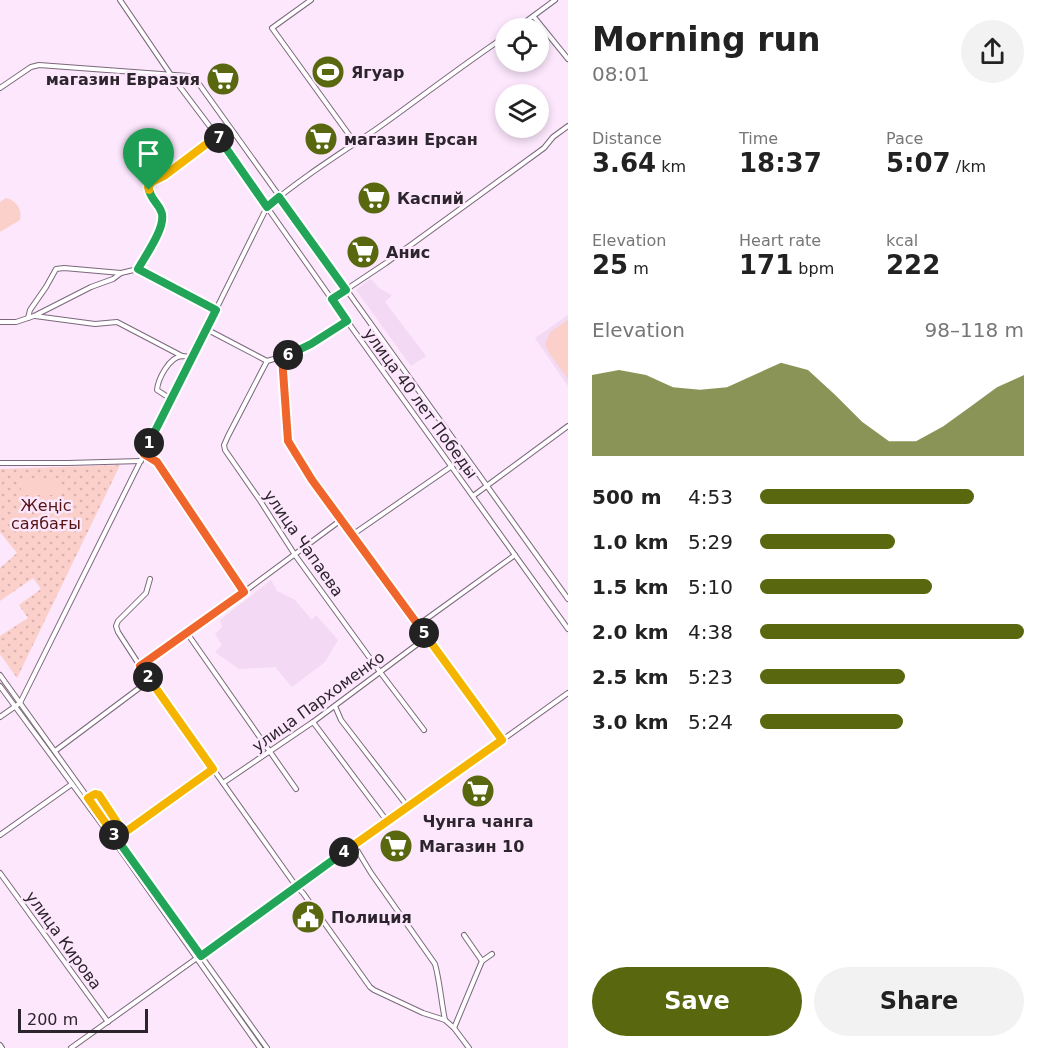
<!DOCTYPE html>
<meta charset="utf-8">
<style>
:root{--surface:#fff;--page:#f2f2f2;--text:#222;--muted:#767676;--accent:#59670f}
body{margin:0;font-family:"DejaVu Sans",sans-serif;background:var(--page);color:var(--text);height:100vh;display:flex;flex-direction:column;font-size:22px;white-space:nowrap}
*{box-sizing:border-box;margin:0}
p{font-size:20px;color:var(--muted)}
.icon{flex:none;width:33px;height:33px;fill:none;stroke:currentColor;stroke-width:2;stroke-linecap:round;stroke-linejoin:round}
.map{position:relative;flex:1;overflow:hidden}
.details{display:flex;flex-direction:column;background:var(--surface);width:480px}
.details>*{flex:none}
.controls{position:absolute;left:495px;top:18px;display:grid;gap:12px}
.controls a{display:grid;place-items:center;width:54px;height:54px;border-radius:50%;background:var(--surface);box-shadow:0 3px 9px #0003;font-size:30px}
.scale{position:absolute;left:18px;bottom:15px;width:130px;box-sizing:border-box;padding-left:6px;border:3px solid #2d252d;border-top:0;font-size:16px;line-height:21px;white-space:nowrap;color:#2d252d;-webkit-text-stroke:4px #fce7fc;paint-order:stroke}
.pin{position:absolute;display:grid;place-items:center;width:51px;height:51px;color:#fff;margin:-62px -26px;border-radius:50% 50% 50% 0;rotate:-45deg;box-shadow:0 0 6px #0007}
.pin .icon{rotate:45deg}
.km{position:absolute;width:30px;height:30px;margin:-15px;border-radius:50%;background:#222;color:#fff;font-size:16px;line-height:30px;text-align:center}
.round{display:grid;place-items:center;flex:none;width:63px;height:63px;border-radius:32px;background:var(--page)}
.headline{display:flex;align-items:center;justify-content:space-between;height:102px;padding:0 24px}
h1{font-size:33px;font-weight:800;line-height:45px}
.stats{display:grid;grid-template-columns:repeat(3,1fr);gap:9px;height:102px;padding:6px 24px}
.stats div{display:grid;align-content:center}
.stats b{font-size:26px;font-weight:800}
.stats small{font-size:16px;font-weight:400}
.stats p{font-size:16px}
.chart{height:168px;padding:12px 24px}
.chart p{display:flex;justify-content:space-between}
.chart svg{width:100%;height:108px;margin-top:6px;fill:var(--accent);opacity:.7}
.cta{display:flex;gap:12px;margin-top:auto;padding:12px 24px}
.cta a{flex:1;height:69px;border-radius:36px;background:var(--accent);color:#fff;font-size:24px;font-weight:800;line-height:69px;text-align:center}
.cta a+a{background:var(--page);color:var(--text)}
ul{padding:0 24px;list-style:none;font-size:20px}
li{display:grid;grid-template-columns:96px 72px 1fr;align-items:center;height:45px}
li i{height:15px;border-radius:8px;background:var(--accent)}
main{display:flex;flex:1;min-height:0}
.map>svg:first-child{display:block}
</style>
<main>
<div class="map">
<svg width="568" height="1048" viewBox="0 0 568 1048">
<defs>
<pattern id="park-dots" width="8" height="8" patternUnits="userSpaceOnUse" patternTransform="scale(1.5)"><rect width="8" height="8" fill="#fbd0ca"/><path d="M2 2h.1M6 6h.1" fill="none" stroke="#d7b2ae" stroke-width="1.8" stroke-linecap="round"/></pattern>
</defs>
<rect width="100%" height="100%" fill="#fce7fc"/>
<g fill="#f4d9f4">
<polygon points="370,279 373,281 379,288 392,295 385,302 426,356 411,366 356,290"/>
<polygon points="568,315 568,386 535,338"/>
<polygon points="271,580 277,591 295,600 312,620 316,615 338,640 325,662 292,687 275,667 239,669 215,652 222,645 215,634 222,627 220,620"/>
</g>
<polygon fill="url(#park-dots)" points="120,465 17,678 0,654 0,636 28,618 19,605 41,589 33,578 0,601 0,568 17,553 0,532 0,469"/>
<g fill="#fbd0ca">
<path d="M6 198C17 201 22 209 20 220L0 232V202Z"/>
<polygon points="568,320 568,379 549,353 545,344 550,332"/>
<polygon points="21,478 60,478 59,495 21,495"/>
</g>
<g fill="none" stroke-linecap="round" stroke-linejoin="round">
<g stroke="#7b687b" stroke-width="6">
<g id="street">
<polyline points="120,0 171,75 217,136 347,321 568,629"/>
<polyline points="311,0 272,28 355,143"/>
<polyline points="534,17 568,59"/>
<polyline points="517,28 555,0"/>
<polyline points="0,88 31,67 39,65 188,76 193,78 199,84 568,599"/>
<path d="M138 269C145 256 167 226 162 212 157 201 150 201 149 187L152 182 164 176 217 136"/>
<polyline points="332,299 386,263 544,148 553,137 568,126"/>
<polyline points="35,316 95,324 117,322 182,356"/>
<polyline points="28,318 30,310 46,287 56,269 64,268 121,273"/>
<polyline points="0,322 16,322 34,316 91,287 113,279 121,273 138,269 145,272 216,310"/>
<path d="M206 329 267 361C298 353 320 339 347 321"/>
<polyline points="282,357 288,441 312,480 502,740"/>
<polyline points="267,361 228,436 224,445 225,450 259,499 295,555 380,672 424,730"/>
<path d="M171 399 157 390C158 379 169 357 182 356 185 356 189 357 192 357"/>
<polyline points="144,454 157,462 244,592"/>
<polyline points="0,463 68,463 141,461"/>
<polyline points="473,496 568,426"/>
<polyline points="352,535 452,466"/>
<polyline points="150,579 146,593 118,621 116,626 118,632 140,666 296,886 303,893 370,987 374,990 423,1013 445,1020 454,1028 469,1048"/>
<polyline points="418,625 515,555"/>
<polyline points="187,633 296,789"/>
<polyline points="141,666 244,592 341,520"/>
<polyline points="0,675 267,1048"/>
<polyline points="0,686 114,841 260,1048"/>
<polyline points="335,706 341,720 351,733 408,807"/>
<path d="M0 717 20 703 267 207C301 178 338 155 375 130 419 99 461 66 506 36"/>
<polyline points="313,722 387,821"/>
<polyline points="55,751 150,680"/>
<polyline points="223,783 313,722 427,637"/>
<polyline points="88,798 95,794 99,795 124,833"/>
<polyline points="0,835 72,784"/>
<polyline points="117,839 213,769"/>
<path d="M354 845 371 873 435 964C440 982 441 1001 445 1020"/>
<polyline points="0,873 108,1022"/>
<polyline points="464,935 482,961"/>
<polyline points="454,1028 482,961 492,954"/>
<polyline points="0,1045 2,1048"/>
<polyline points="71,1048 568,693"/>
</g>
</g>
<use href="#street" stroke="#fff" stroke-width="4"/>
</g>
<g fill="none" stroke-linecap="round" stroke-linejoin="round">
<g stroke="#fff" stroke-width="12">
<path id="split-1" d="M149 190C152 201 158 203 161 211 168 225 145 256 138 269L216 310 149 443"/>
</g>
<g stroke="#fff" stroke-width="12">
<polyline id="split-2" points="148,677 140,666 244,592 157,462 144,454 149,443"/>
</g>
<g stroke="#fff" stroke-width="12">
<polyline id="split-3" points="114,835 88,798 95,794 99,795 124,833 213,769 148,677"/>
</g>
<g stroke="#fff" stroke-width="12">
<polyline id="split-4" points="114,835 201,956 344,852"/>
</g>
<g stroke="#fff" stroke-width="12">
<polyline id="split-5" points="344,852 502,740 424,633"/>
</g>
<g stroke="#fff" stroke-width="12">
<polyline id="split-6" points="288,355 282,357 288,441 312,480 424,633"/>
</g>
<g stroke="#fff" stroke-width="12">
<polyline id="split-7" points="219,138 267,207 279,197 346,290 332,299 347,321 311,344 288,355"/>
</g>
<g stroke="#fff" stroke-width="12">
<polyline id="split-8" points="149,190 148,187 152,182 164,176 217,136 219,138"/>
</g>
<use href="#split-1" stroke="#22a559" stroke-width="8"/>
<use href="#split-2" stroke="#f0652b" stroke-width="8"/>
<use href="#split-3" stroke="#f5b400" stroke-width="8"/>
<use href="#split-4" stroke="#22a559" stroke-width="8"/>
<use href="#split-5" stroke="#f5b400" stroke-width="8"/>
<use href="#split-6" stroke="#f0652b" stroke-width="8"/>
<use href="#split-7" stroke="#22a559" stroke-width="8"/>
<use href="#split-8" stroke="#f5b400" stroke-width="8"/>
</g>
<defs>
<g id="stadium-disc" transform="scale(1.725)"><circle r="9.5" fill="#59670f" stroke="#fce7fc"/><path d="M0-5a6.5 5 0 1 0 0 10a6.5 5 0 1 0 0-10ZM-3.5-1.8h7v3.6h-7Z" fill="#fff"/></g>
<g id="supermarket-disc" transform="scale(1.725)"><circle r="9.5" fill="#59670f" stroke="#fce7fc"/><path d="M-6-5.5h2.5l.6 2H6L4.5 2H-2.5L-4.4-4H-6ZM-1.5 3.2a1.3 1.3 0 1 0 .1 0ZM3 3.2a1.3 1.3 0 1 0 .1 0Z" fill="#fff"/></g>
<g id="civic-disc" transform="scale(1.725)"><circle r="9.5" fill="#59670f" stroke="#fce7fc"/><path d="M-.6-6.5H3V-4.5H.6V-3L4-1V1h2V6H-6V1h2V-1L-.6-3ZM-1.2 2.5V6h2.4V2.5Z" fill="#fff"/></g>
</defs>
<g fill-rule="evenodd">
<use href="#stadium-disc" x="328" y="72"/>
<use href="#supermarket-disc" x="223" y="79"/>
<use href="#supermarket-disc" x="321" y="139"/>
<use href="#supermarket-disc" x="374" y="198"/>
<use href="#supermarket-disc" x="363" y="252"/>
<use href="#supermarket-disc" x="478" y="791"/>
<use href="#supermarket-disc" x="396" y="846"/>
<use href="#civic-disc" x="308" y="917"/>
</g>
<g text-anchor="middle" stroke-width="5" stroke-linejoin="round" paint-order="stroke">
<g font-size="16" font-weight="bold" fill="#2d252d" stroke="#fce7fc" text-anchor="start">
<text x="351" y="78">Ягуар</text>
<text x="200" y="85" text-anchor="end">магазин Евразия</text>
<text x="344" y="145">магазин Ерсан</text>
<text x="397" y="204">Каспий</text>
<text x="386" y="258">Анис</text>
<text x="478" y="827" text-anchor="middle">Чунга чанга</text>
<text x="419" y="852">Магазин 10</text>
<text x="331" y="923">Полиция</text>
</g>
<g font-size="16" fill="#2d252d" stroke="#fce7fc">
<text transform="translate(421 403) rotate(54)" y="6">улица 40 лет Победы</text>
<text transform="translate(304 543) rotate(55)" y="6">улица Чапаева</text>
<text transform="translate(318 701) rotate(-36)" y="6">улица Пархоменко</text>
<text transform="translate(64 940) rotate(54)" y="6">улица Кирова</text>
</g>
<g font-size="16" fill="#571310" stroke="#fce7fc">
<text x="46" y="511">Жеңіс<tspan x="46" dy="18">саябағы</tspan></text>
</g>
</g>
</svg>
<div class="controls">
<a><svg class="icon" aria-label="locate" viewBox="0 0 24 24"><circle cx="12" cy="12" r="6"/><path d="M12 2v4M12 18v4M2 12h4M18 12h4"/></svg></a>
<a><svg class="icon" aria-label="layers" viewBox="0 0 24 24"><path d="M12 4l9 5-9 5-9-5zM3 14l9 5 9-5"/></svg></a>
</div>
<div class="scale">200 m</div>
<div class="pin" style="left:149px;top:190px;background:#1e9e55"><svg class="icon" aria-label="arrive" viewBox="0 0 24 24"><path d="M6 21V4h12l-3 4 3 4H6"/></svg></div>
<b class="km" style="left:149px;top:443px">1</b>
<b class="km" style="left:148px;top:677px">2</b>
<b class="km" style="left:114px;top:835px">3</b>
<b class="km" style="left:344px;top:852px">4</b>
<b class="km" style="left:424px;top:633px">5</b>
<b class="km" style="left:288px;top:355px">6</b>
<b class="km" style="left:219px;top:138px">7</b>
</div>
<section class="details">
<div class="headline"><div><h1>Morning run</h1><p>08:01</p></div><a class="round"><svg class="icon" aria-label="share" viewBox="0 0 24 24"><path d="M12 15V3M7 8l5-5 5 5M5 13v7h14v-7"/></svg></a></div>
<div class="stats">
<div><p>Distance</p><b>3.64<small> km</small></b></div>
<div><p>Time</p><b>18:37</b></div>
<div><p>Pace</p><b>5:07<small> /km</small></b></div>
</div>
<div class="stats">
<div><p>Elevation</p><b>25<small> m</small></b></div>
<div><p>Heart rate</p><b>171<small> bpm</small></b></div>
<div><p>kcal</p><b>222</b></div>
</div>
<div class="chart"><p><span>Elevation</span>98–118 m</p>
<svg viewBox="0 0 160 44" preserveAspectRatio="none"><path d="M0 44V11L10 9L20 11L30 16L40 17L50 16L60 11L70 6L80 9L90 19L100 30L110 38L120 38L130 32L140 24L150 16L160 11V44z"/></svg>
</div>
<ul>
<li><b>500 m</b>4:53<i style="width:81%"></i></li>
<li><b>1.0 km</b>5:29<i style="width:51%"></i></li>
<li><b>1.5 km</b>5:10<i style="width:65%"></i></li>
<li><b>2.0 km</b>4:38<i style="width:100%"></i></li>
<li><b>2.5 km</b>5:23<i style="width:55%"></i></li>
<li><b>3.0 km</b>5:24<i style="width:54%"></i></li>
</ul>
<div class="cta"><a>Save</a><a>Share</a></div>
</section>
</main>
